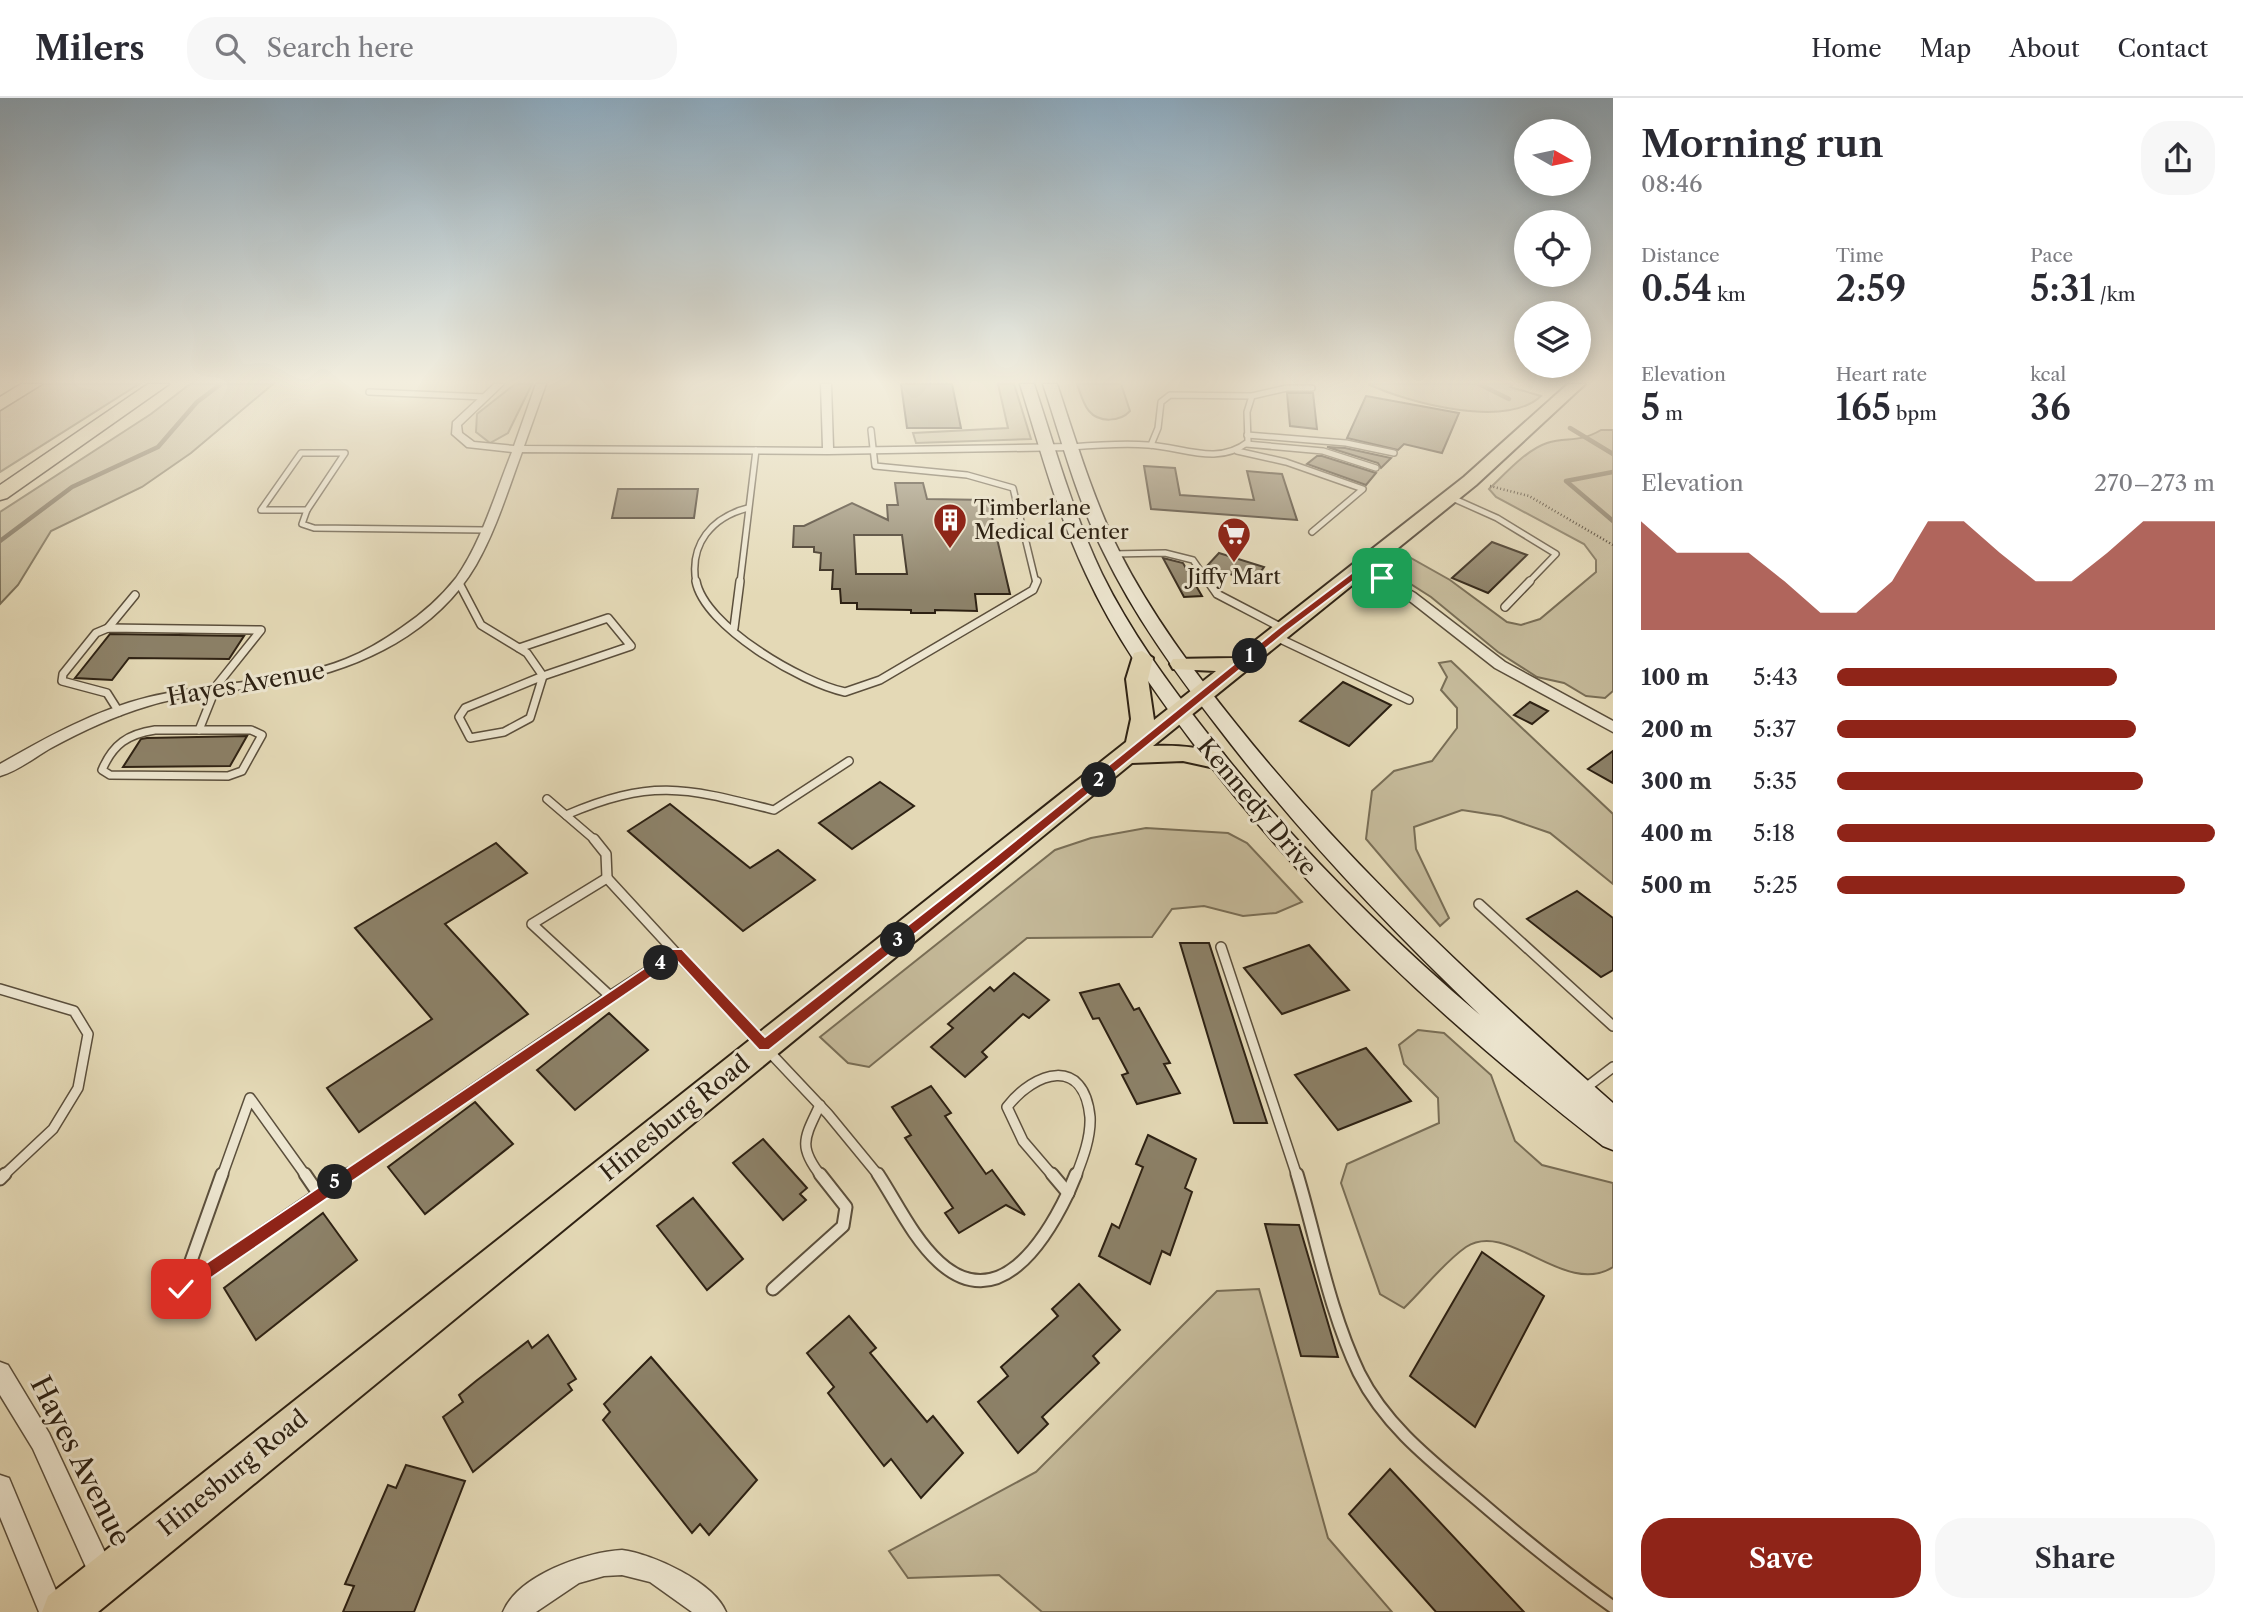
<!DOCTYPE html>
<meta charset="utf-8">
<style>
:root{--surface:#fff;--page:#f7f7f7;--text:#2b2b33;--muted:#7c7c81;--line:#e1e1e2;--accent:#8f2418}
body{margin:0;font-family:"Libre Caslon Text",serif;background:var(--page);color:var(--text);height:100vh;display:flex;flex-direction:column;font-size:26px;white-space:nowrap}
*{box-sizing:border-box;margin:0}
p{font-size:23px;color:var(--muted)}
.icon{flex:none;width:38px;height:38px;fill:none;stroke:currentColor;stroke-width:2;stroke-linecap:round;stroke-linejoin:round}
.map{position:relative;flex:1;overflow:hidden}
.details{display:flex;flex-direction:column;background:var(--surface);width:630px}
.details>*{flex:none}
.needle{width:46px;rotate:99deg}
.fabs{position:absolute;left:1514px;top:21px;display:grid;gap:14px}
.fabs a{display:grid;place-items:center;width:77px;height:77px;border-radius:50%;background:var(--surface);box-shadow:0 4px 18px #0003;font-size:35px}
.pin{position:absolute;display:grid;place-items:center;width:60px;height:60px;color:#fff;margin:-30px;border-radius:14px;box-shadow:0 4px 10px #0006}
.km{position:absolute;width:35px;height:35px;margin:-18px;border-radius:50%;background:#222;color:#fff;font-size:19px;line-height:35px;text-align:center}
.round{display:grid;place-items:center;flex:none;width:74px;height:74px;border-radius:28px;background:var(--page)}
.head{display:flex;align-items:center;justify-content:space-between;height:119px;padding:0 28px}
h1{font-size:38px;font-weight:600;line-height:52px}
.stats{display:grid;grid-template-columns:repeat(3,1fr);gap:10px;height:119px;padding:7px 28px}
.stats div{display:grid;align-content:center}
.stats b{font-size:35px;font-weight:600}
.stats small{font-size:19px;font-weight:400}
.stats p{font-size:19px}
.chart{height:196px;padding:14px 28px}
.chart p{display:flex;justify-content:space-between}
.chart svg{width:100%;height:126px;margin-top:7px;fill:var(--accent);opacity:.7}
.cta{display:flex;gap:14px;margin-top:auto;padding:14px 28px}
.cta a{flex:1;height:80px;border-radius:28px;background:var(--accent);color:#fff;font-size:28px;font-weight:600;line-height:80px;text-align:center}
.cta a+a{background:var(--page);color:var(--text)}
ul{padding:0 28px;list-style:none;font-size:23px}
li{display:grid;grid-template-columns:112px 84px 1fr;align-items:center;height:52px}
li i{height:18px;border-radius:9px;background:var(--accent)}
header{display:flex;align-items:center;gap:42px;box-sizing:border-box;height:98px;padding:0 35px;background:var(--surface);border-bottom:2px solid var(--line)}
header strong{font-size:33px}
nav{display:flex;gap:38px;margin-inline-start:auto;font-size:24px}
.search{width:490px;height:63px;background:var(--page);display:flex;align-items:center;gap:18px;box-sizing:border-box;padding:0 24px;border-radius:28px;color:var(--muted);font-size:26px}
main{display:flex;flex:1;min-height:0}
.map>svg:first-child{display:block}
</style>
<header>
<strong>Milers</strong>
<div class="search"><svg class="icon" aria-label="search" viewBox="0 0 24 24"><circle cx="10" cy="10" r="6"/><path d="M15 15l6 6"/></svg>Search here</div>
<nav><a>Home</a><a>Map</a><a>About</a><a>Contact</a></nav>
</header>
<main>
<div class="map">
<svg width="1613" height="1514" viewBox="0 0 1613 1514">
<rect width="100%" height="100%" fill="#e4d9b6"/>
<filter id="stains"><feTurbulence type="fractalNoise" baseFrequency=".00286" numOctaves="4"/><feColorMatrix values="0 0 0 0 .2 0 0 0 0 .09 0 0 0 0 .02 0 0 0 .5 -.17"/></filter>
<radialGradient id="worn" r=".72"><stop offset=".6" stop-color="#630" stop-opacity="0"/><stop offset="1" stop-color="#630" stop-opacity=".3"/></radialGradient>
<g fill="#c5ba9a" stroke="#796e56" stroke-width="2">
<polygon points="43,286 139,286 0,374 0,313"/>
<polygon points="190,286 273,286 191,355 142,389 51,433 18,487 0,506 0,414 151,316"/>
<polygon points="515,286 532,286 508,335 490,345 476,334 477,316"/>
<polygon points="998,286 1014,286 1031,341 916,345 913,335 1008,330"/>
<path d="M1077 286H1121L1130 313C1120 324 1099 325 1089 313 1083 306 1080 294 1077 286Z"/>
<path d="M1368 286H1513L1510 289 1541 298C1506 331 1408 305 1368 286Z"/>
<path d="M1601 332H1613V593L1605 600 1586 598 1564 585 1537 579 1498 554 1431 499 1392 474 1409 459 1450 482 1507 524 1521 527 1540 521 1596 474V462L1584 446 1496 399 1489 391C1505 376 1526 352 1547 345 1567 338 1577 346 1601 332Z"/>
<polygon points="1451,563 1613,716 1613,786 1550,735 1501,718 1462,712 1414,729 1416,751 1449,820 1440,828 1366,741 1372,693 1394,673 1432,663 1457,630 1457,610 1441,592 1447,579 1439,565"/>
<polygon points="1146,730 1228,735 1247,745 1302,804 1276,815 1243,818 1204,808 1172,811 1152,839 1027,840 869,969 848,965 820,939 1055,752 1091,740"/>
<path d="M1418 932 1444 935 1491 977 1515 1043 1542 1067 1613 1085V1169C1565 1200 1508 1121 1466 1149 1443 1165 1424 1191 1404 1210L1380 1196 1341 1085 1347 1066 1439 1025 1438 1000 1404 966 1399 947Z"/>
<polygon points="1259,1191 1328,1440 1392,1514 1042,1514 999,1477 908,1480 889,1453 1036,1374 1217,1193"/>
</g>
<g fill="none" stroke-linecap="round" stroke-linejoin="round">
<g stroke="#766a54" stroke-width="4.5">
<polyline points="1479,286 1509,301"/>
<polyline points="1570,330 1613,356"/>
<polyline points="1613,374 1566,383 1613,423"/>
<polyline points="0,443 72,389 158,349 197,304 221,286"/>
</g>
</g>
<g fill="#8c8168" stroke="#2d2113" stroke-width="2" fill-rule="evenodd">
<polygon points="901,286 952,286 961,330 907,330"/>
<polygon points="1287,295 1313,295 1317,331 1290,328"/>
<polygon points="1366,298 1459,315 1442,355 1404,346 1398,352 1347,340"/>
<polygon points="1327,349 1345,350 1391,360 1381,370 1378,365"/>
<polygon points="1317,358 1322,358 1376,375 1366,387 1307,366"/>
<polygon points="1144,368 1175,370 1180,397 1254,402 1247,373 1282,376 1297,422 1151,411"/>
<path d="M895 385H923L927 401 988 402 1010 496H975L977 513 935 512V515H911V512L857 511V505H841L840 491H832L833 472H820L821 455 814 454V449H793L794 428H804L852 405 888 422 887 407H898ZM854 437H902L907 476H856Z"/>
<polygon points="618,391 698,391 694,420 612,420"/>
<polygon points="1492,444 1527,457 1488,495 1452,480"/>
<polygon points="1219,455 1264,469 1254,483 1223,474 1209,476 1205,470"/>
<polygon points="1163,460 1183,465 1202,498 1184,499"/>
<polygon points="110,536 244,538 229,561 129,560 112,582 75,580"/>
<polygon points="1343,584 1391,607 1349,648 1300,623"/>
<polygon points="1530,604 1548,613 1532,626 1514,617"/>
<polygon points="247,638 230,668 123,669 141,641 147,640"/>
<polygon points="1613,653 1613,685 1588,671"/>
<polygon points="880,684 914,708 852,751 819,725"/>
<polygon points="670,706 750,770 778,752 815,782 743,833 628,733"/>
<polygon points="496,745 527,775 445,826 528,916 359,1034 327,990 432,921 355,830"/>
<polygon points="1577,793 1613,820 1613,872 1601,879 1527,821"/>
<polygon points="1180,845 1209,845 1267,1025 1234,1025"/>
<polygon points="1309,847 1349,892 1282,916 1244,870"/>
<polygon points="1014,875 1049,902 1029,920 1023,916 982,954 987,959 965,979 931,949 953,930 948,926 990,889 994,893"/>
<polygon points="1119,886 1134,912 1139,910 1170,965 1164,966 1180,995 1137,1006 1122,977 1128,975 1099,920 1093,921 1080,895"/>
<polygon points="609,915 648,952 575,1012 537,972"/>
<polygon points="1366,950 1411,1003 1338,1032 1295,977"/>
<polygon points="931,988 951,1015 945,1018 986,1076 992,1072 1025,1117 1006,1107 959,1135 945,1115 953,1110 905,1040 911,1037 892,1009"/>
<polygon points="475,1004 513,1046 425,1116 388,1069"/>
<polygon points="1148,1037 1196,1061 1185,1090 1192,1094 1170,1157 1162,1153 1150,1186 1099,1158 1112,1126 1119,1130 1143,1069 1136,1066"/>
<polygon points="763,1041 807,1090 800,1096 806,1102 783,1122 733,1065"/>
<polygon points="693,1100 743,1161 707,1192 657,1128"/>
<polygon points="323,1115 357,1162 256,1242 224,1190"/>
<polygon points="1265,1126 1299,1127 1338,1259 1301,1258"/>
<polygon points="1482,1154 1544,1198 1475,1329 1410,1278"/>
<polygon points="1079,1186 1120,1232 1093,1258 1099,1265 1042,1319 1048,1326 1018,1355 978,1304 1008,1278 1001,1269 1058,1218 1052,1211"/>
<polygon points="849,1218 876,1250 870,1255 927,1324 933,1318 963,1355 921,1400 891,1361 884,1368 828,1295 834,1289 807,1255"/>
<polygon points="548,1237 576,1281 568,1286 572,1292 473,1374 443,1319 463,1304 459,1297 476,1283 528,1243 532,1250"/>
<polygon points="651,1259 757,1382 709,1437 700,1426 692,1435 603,1322 610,1314 604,1306"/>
<polygon points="406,1367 465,1383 414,1514 343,1514 354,1488 345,1486 388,1387 396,1390"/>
<polygon points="1390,1371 1524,1514 1436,1514 1349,1416"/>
</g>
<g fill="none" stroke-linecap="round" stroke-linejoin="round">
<g stroke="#5b4f3c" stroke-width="8">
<g id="lane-far3">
<polyline points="369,294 485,299"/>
<polyline points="871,332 875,368 967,377 1013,390 1036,485"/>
<polyline points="1247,337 1346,345 1394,355"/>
<polyline points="1246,346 1323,353 1376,370"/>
<polyline points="1151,347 1158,330 1161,304 1170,297 1252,298"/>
<path d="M1071 349C1096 347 1122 345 1148 347 1183 349 1217 368 1248 344L1247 314 1252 298 1287 290H1312"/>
<polyline points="1237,353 1286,364 1363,391 1312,434"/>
<polygon points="301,355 345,355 307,412 261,412"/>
<polyline points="1450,399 1497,420 1556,456 1528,485"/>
<polyline points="307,412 302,426 314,430 485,432"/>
<polyline points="1112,456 1165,455 1193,462 1209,485"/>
<path d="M696 485C689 446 712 419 748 410"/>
<polyline points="740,485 756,352"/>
</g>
</g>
<g stroke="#5b4f3c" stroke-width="10">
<g id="lane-far2">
<path d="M696 483C704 528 802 585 845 594L880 582 1033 492 1037 483"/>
<polyline points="1208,483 1217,496 1284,531"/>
<polyline points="459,485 481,527 527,555 543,578"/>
<polyline points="1505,509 1530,483"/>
<polyline points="108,530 135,497"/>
<polyline points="734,530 740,483"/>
<polyline points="1274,538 1409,602"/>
<polyline points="519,550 608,520 631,548 543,578"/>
<polygon points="543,578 530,620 504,634 470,640 459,619 465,610"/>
<polyline points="119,614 107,595 62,583 63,576 96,535 108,530 261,532 217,587 199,632"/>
<path d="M155 632H251L262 637 242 673 228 678 110 677 102 672C113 646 128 636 155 632Z"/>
<polyline points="547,701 596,743"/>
<path d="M566 717C652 680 686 690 774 712L849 663"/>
</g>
</g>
<g stroke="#5b4f3c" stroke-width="12">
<g id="lane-far1">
<polyline points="594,741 606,756 607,780"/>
<polygon points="607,780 676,855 610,898 532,826"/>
<polyline points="1479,806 1613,928"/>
<polyline points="1221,849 1297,1078"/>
<polyline points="676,855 828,1016 879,1078"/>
<polyline points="0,891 74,913 88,936 78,990 53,1031 3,1078"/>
<polyline points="1583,992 1613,969"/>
<path d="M820 1007C805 1039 797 1048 821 1078"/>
<polyline points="222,1078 250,1000 306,1078"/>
<polyline points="346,1078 610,898"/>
<path d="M1053 1078 1023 1043 1007 1009C1035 973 1084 958 1090 1019 1091 1039 1083 1060 1076 1078"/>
</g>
</g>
<g stroke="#5b4f3c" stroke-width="15">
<g id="lane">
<polyline points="222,1076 181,1191 349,1076"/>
<polyline points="305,1076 318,1095"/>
<path d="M878 1076C897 1105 913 1140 939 1164 998 1218 1045 1143 1068 1095"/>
<polyline points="1052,1076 1068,1095"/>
<path d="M1297 1076C1317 1143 1329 1212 1359 1275 1386 1329 1434 1365 1479 1403 1522 1440 1566 1476 1613 1509"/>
<polyline points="0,1081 5,1076"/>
<polyline points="1068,1095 1076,1076"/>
<polyline points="773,1191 843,1128 846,1109 820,1076"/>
</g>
</g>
<g stroke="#5b4f3c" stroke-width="3">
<g id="street">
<path d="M494 286H504L461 327 462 335 474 344 514 348 536 286H546L524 348 823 350 821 286H831L833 350 1071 346 1076 349 1071 352 828 356 522 354C508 392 496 432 476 467 437 534 362 570 289 584 242 593 194 594 148 608 114 618 82 633 51 650 35 659 18 673 0 678V666C47 639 96 612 149 599 214 583 284 586 346 561 366 553 384 542 401 530 422 516 441 499 456 480 482 443 495 396 512 354L467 349 452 336 453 324Z"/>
<polygon points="1364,466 1415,495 1505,564 1613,623 1613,634 1495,570 1407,501 1360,472 1360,468"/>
<polygon points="0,1264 8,1267 49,1335 116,1478 112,1487 103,1491 94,1487 33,1351 0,1297"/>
<polygon points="0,1377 9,1380 65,1514 39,1514 0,1419"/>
<path d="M622 1452C653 1456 714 1484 726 1514H692L650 1484 622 1477 604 1478 579 1485 536 1514H503C518 1477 585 1454 622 1452Z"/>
</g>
</g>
<g stroke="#2d2113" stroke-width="3">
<path id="secondary" d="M1020 286H1034C1055 350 1073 415 1102 476 1130 533 1168 585 1207 635 1288 739 1380 832 1480 917 1386 827 1296 732 1217 628 1175 574 1134 517 1104 455 1077 402 1062 343 1043 286H1057C1076 343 1093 401 1120 455 1151 516 1193 572 1236 626 1348 766 1479 887 1613 1005V1052L1603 1048C1450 929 1310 801 1193 645 1153 592 1114 537 1086 476 1057 415 1040 350 1020 286Z"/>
</g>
<g stroke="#2d2113" stroke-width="4">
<path id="primary" d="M1568 286H1585L1476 387 1153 648C1178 647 1199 649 1223 656L1227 662 1223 668 1215 670 1183 663 1132 665 98 1514H42L48 1498 1126 644 1131 621 1126 581 1134 555 1142 553 1153 560 1148 581 1154 622 1216 573 1173 571 1170 566 1173 561 1233 560 1464 379Z"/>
</g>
<g stroke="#2d2113" stroke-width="3">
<g id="highway">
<polygon points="21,286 42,286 0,312 0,299"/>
<polygon points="148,286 169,286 7,400 0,402 0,387"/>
</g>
</g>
<polyline stroke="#2d2113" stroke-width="2.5" stroke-dasharray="1 2.5" stroke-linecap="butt" points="1490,388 1529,398 1613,447"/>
<use href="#lane-far3" stroke="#ede6d0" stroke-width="5"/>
<use href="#lane-far2" stroke="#ede6d0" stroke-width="7"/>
<use href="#lane-far1" stroke="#ede6d0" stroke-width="9"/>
<use href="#lane" stroke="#ede6d0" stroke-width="11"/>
<use href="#street" fill="#ede6d0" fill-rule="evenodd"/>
<use href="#secondary" fill="#ede6d0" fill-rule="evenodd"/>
<use href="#primary" fill="#e4d9b6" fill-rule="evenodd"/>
<use href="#highway" fill="#e4d9b6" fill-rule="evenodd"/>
</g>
<linearGradient id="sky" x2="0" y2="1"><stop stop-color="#8daabe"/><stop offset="0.57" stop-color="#f3eede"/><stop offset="1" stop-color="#f3eede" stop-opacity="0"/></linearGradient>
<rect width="1613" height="498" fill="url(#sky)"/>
<polygon fill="#8f2418" stroke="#fff" stroke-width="2" points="1361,468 1367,468 1386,480 1379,482 1365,474 1287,533 999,769 769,952 759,952 676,862 186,1197 175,1197 175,1186 673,851 682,851 765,939 990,763 1280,529"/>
<defs>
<g id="building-pin" transform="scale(1.75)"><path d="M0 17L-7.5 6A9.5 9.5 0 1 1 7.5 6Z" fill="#8f2418" stroke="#ede6d0"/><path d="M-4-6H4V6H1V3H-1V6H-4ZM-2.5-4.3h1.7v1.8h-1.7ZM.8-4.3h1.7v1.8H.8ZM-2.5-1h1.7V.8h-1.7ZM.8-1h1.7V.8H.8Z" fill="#fff"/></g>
<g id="supermarket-pin" transform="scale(1.75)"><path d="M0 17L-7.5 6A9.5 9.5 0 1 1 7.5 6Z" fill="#8f2418" stroke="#ede6d0"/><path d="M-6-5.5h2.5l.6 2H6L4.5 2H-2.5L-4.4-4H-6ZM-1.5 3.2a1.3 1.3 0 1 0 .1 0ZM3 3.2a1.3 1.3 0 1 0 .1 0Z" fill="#fff"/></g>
</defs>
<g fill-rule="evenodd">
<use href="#building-pin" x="950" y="422"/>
<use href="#supermarket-pin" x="1234" y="436"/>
</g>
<g text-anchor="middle" stroke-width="6" stroke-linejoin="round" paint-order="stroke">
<g font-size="21" fill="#2d2113" stroke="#ede6d0" text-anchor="start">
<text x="974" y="417">Timberlane<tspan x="974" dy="24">Medical Center</tspan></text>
<text x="1234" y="486" text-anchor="middle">Jiffy Mart</text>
</g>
<g font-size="24" fill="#2d2113" stroke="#ede6d0">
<text transform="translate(246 586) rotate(-10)" y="8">Hayes Avenue</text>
<text transform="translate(1257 709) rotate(50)" y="8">Kennedy Drive</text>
<text transform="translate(675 1020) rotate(-39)" y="8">Hinesburg Road</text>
<text transform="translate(233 1375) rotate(-39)" y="8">Hinesburg Road</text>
</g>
<g font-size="28" fill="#2d2113" stroke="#ede6d0">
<text transform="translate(81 1363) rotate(63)" y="10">Hayes Avenue</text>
</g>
</g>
<rect width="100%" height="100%" filter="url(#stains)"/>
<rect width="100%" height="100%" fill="url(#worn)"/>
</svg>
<div class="fabs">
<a><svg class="needle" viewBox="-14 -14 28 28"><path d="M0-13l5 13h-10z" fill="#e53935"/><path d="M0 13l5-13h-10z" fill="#7c7c81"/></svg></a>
<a><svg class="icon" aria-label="locate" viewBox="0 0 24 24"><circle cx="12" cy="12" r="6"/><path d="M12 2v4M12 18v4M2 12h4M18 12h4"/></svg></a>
<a><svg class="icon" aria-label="layers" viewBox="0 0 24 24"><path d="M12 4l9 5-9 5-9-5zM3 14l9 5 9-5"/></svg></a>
</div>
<div class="pin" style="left:1382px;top:480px;background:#1e9e55"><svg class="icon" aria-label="arrive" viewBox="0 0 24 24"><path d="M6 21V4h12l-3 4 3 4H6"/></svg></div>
<div class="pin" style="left:181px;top:1191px;background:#d93025"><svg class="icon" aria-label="check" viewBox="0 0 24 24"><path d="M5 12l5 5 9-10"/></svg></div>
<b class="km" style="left:1250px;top:558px">1</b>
<b class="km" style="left:1099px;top:682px">2</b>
<b class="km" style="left:898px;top:842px">3</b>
<b class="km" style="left:661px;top:865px">4</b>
<b class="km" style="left:335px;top:1084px">5</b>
</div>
<section class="details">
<div class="head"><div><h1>Morning run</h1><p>08:46</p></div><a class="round"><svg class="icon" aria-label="share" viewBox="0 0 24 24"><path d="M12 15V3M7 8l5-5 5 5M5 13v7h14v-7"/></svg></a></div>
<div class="stats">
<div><p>Distance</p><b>0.54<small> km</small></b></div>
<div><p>Time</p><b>2:59</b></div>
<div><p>Pace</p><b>5:31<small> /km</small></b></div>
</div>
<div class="stats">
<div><p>Elevation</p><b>5<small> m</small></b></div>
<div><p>Heart rate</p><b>165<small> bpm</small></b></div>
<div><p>kcal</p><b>36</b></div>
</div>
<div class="chart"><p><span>Elevation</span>270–273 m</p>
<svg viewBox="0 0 160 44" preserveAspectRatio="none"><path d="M0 44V6L10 17L20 17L30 17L40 27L50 38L60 38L70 27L80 6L90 6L100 17L110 27L120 27L130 17L140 6L150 6L160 6V44z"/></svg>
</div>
<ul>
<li><b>100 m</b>5:43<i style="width:74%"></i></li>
<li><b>200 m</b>5:37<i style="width:79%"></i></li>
<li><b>300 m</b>5:35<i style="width:81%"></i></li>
<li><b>400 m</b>5:18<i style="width:100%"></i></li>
<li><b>500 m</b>5:25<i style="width:92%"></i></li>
</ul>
<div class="cta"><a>Save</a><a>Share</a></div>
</section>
</main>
